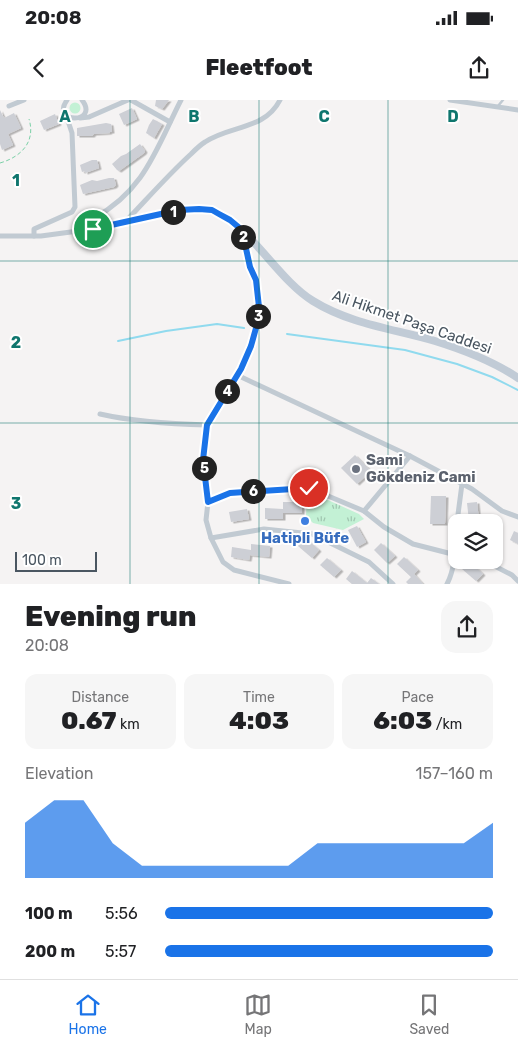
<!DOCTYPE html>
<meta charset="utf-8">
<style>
:root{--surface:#fff;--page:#f6f6f6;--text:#202124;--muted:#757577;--line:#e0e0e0;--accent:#1a73e8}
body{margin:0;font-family:Rubik,sans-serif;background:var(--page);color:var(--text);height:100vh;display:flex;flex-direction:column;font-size:19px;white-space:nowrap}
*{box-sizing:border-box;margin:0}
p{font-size:16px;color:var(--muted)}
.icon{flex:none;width:28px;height:28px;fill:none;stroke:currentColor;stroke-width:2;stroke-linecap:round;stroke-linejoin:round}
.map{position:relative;height:484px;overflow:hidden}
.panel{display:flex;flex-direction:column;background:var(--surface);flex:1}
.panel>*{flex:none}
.controls{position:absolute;left:448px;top:414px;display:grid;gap:10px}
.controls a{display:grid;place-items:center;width:55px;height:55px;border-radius:10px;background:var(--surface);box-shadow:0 1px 4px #0004;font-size:25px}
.scale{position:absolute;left:15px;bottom:12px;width:82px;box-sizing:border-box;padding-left:5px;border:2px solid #4a5661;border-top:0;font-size:14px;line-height:18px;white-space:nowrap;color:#4a5661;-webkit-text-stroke:4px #fff;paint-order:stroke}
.pin{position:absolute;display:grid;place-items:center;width:42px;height:42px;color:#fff;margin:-21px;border:2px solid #fff;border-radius:50%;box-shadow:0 1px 5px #0007}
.km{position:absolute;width:25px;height:25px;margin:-12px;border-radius:50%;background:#222;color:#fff;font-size:14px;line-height:25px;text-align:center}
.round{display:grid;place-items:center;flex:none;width:52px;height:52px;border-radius:15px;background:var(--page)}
.overview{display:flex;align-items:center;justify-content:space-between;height:85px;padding:0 25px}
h1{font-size:28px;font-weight:800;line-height:38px}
.stats{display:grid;grid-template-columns:repeat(3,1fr);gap:8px;height:85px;padding:5px 25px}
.stats div{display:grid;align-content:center;border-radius:12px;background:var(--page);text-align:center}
.stats b{font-size:25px;font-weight:800}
.stats small{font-size:14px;font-weight:400}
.stats p{font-size:14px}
.chart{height:140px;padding:10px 25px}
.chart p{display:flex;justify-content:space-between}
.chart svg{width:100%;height:90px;margin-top:5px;fill:var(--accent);opacity:.7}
ul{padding:0 25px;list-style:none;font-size:16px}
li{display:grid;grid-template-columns:80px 60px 1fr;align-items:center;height:38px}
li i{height:12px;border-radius:6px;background:var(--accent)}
.status{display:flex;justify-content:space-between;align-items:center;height:35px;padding:0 25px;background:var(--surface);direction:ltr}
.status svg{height:14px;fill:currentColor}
header{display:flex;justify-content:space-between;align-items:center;height:65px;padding:0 25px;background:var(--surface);font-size:22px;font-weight:800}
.tab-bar{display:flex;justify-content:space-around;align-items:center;height:70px;border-top:1px solid var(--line);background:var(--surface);font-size:14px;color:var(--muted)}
.tab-bar a{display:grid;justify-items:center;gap:2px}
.tab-bar .current{color:var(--accent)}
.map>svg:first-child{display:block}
</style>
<div class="status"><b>20:08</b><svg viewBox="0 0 49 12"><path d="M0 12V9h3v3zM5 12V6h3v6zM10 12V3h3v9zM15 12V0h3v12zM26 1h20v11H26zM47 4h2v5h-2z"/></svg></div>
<header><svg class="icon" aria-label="back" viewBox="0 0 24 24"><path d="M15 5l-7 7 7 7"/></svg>Fleetfoot<svg class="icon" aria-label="share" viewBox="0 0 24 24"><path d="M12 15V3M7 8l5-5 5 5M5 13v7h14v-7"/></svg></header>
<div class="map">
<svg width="518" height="484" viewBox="0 0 518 484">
<defs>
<pattern id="park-tufts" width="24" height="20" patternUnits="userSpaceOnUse" patternTransform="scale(1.25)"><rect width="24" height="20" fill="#c3f1d5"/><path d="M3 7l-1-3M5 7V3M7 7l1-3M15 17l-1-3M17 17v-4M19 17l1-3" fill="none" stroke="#a0c6b0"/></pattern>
<filter id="shadow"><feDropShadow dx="2.5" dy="1.5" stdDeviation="0" flood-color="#0004"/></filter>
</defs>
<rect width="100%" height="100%" fill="#f5f3f3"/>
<circle fill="#c3f1d5" cx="75" cy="8" r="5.5"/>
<polygon fill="url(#park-tufts)" points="310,392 359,414 364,419 343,430 313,423 306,416 307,394"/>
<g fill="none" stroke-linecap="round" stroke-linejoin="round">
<g stroke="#90daee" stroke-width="2">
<polyline points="287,234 405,250 457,264 492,277 518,290"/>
<polyline points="118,241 166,231 217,224 244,228"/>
</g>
</g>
<g fill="#cdcfd5" filter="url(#shadow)">
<polygon points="156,0 169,0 162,9 155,6"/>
<polygon points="132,8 137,19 124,25 119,14"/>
<polygon points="0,10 4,18 14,13 21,28 8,34 13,45 2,50 0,44"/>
<polygon points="55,14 59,24 44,30 40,21"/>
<polygon points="153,19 162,24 154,38 146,33 149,25"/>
<polygon points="106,23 111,24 112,32 109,32 110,33 94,34 92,36 77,36 77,28"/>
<polygon points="140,44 145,51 144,53 119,71 117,70 112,64 121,56 126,54"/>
<polygon points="92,60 97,60 99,68 85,73 85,71 82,72 80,65"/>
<polygon points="109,78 114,78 116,85 114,87 83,94 80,85 92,80 97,81"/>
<polygon points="355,355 371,371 357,384 341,368"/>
<polygon points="431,396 446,396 445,424 430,424"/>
<polygon points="283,402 302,402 302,413 283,413 283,419 265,419 265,408 283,409"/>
<polygon points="477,402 479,421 469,421 467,403"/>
<polygon points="247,409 249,419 231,422 229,412"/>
<polygon points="357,426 366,442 357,447 348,430"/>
<polygon points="514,431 518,433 518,444 510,440"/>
<polygon points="305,438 319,450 312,458 298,446"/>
<polygon points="381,443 395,456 387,463 374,450"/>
<polygon points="251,444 270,446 269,457 250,455 249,460 231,457 232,447 251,450"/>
<polygon points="404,457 418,470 414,474 423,484 408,484 406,482 411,477 397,464"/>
<polygon points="327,458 341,470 334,477 320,465"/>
<polygon points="469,461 483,474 476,481 462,469"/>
<polygon points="352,471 367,483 371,478 379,484 352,484 346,479"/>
</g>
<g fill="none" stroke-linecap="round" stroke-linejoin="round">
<path stroke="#7ad0a6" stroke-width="1" stroke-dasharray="4 2.5" stroke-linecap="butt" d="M0 63C21 57 36 42 29 19"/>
<polyline stroke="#c1cad2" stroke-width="2.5" points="498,6 503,0"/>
<g stroke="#c1cad2" stroke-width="5">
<path d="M67 0C50 24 100 24 82 0"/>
<polyline points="131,0 170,22"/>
<polyline points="450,0 518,10"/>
<polyline points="9,6 24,0"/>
<polyline points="80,18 89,17 128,0"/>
<path d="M127 120C148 98 168 75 191 54 195 50 200 45 205 42 230 25 265 30 280 0"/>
<polyline points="242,132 250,167 256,180 259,207 257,228 251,246 241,269 207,325 203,360 208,402 206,420 211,438 223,462 234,470 289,484"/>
<path d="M0 136H41L93 129 94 118C145 90 156 49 181 0"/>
<polyline points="34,136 34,129 72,112 75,107 72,33 66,15"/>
<polyline points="237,275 410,356 472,389 502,411 518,417"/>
<path d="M100 314C135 322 171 324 207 325"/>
<polyline points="208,402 230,393 309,388 364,411 384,427 413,444 456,455"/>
<polyline points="364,411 410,356"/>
<polyline points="457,422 462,384"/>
<polyline points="211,438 264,429 312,434 369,462 393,484"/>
<polyline points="483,460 512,475 518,481"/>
<path d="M447 484C455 469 455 450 456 433"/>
</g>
<path stroke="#c1cbd6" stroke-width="8" d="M93 129C119 124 189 103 212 111 249 123 277 179 313 201 350 224 394 229 435 241 464 250 493 261 518 278"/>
</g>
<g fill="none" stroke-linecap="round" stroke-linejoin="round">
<g stroke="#fff" stroke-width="10">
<polyline id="route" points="93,129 179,110 199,109 212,110 219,114 230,120 242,130 250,167 256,180 259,207 256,228 251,246 241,269 207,325 203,360 208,402 230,393 309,388"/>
</g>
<use href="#route" stroke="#1a73e8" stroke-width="6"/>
</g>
<path fill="none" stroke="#0f766e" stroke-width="1" stroke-opacity="0.55" d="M130 0V484M259 0V484M388 0V484M0 161H518M0 323H518"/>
<circle fill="#6b7280" stroke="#fff" stroke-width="2" cx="356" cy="369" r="5"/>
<circle fill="#3f7fe0" stroke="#fff" stroke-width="2" cx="305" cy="421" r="5"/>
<g text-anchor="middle" stroke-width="4" stroke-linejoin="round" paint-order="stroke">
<g font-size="15" fill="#4a5661" stroke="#fff">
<text transform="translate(412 222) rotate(19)" y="5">Ali Hikmet Paşa Caddesi</text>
</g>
<g font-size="15" font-weight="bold" fill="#5b616d" stroke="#fff" text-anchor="start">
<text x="366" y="365">Sami<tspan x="366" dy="17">Gökdeniz Cami</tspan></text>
</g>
<g font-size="15" font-weight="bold" fill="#366cbe" stroke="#fff">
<text x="305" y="443">Hatipli Büfe</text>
</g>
</g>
<g font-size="16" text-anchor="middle" font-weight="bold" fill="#0f766e" stroke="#fff" stroke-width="4" stroke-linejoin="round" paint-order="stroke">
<text x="65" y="22">A</text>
<text x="194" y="22">B</text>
<text x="324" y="22">C</text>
<text x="453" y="22">D</text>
<text x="16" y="86">1</text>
<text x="16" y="248">2</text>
<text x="16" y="409">3</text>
</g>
</svg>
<div class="controls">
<a><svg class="icon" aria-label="layers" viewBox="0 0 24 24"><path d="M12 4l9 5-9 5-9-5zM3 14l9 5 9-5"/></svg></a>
</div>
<div class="scale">100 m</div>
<div class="pin" style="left:93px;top:129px;background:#1e9e55"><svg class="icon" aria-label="arrive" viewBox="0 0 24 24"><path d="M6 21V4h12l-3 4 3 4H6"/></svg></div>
<div class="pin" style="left:309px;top:388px;background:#d93025"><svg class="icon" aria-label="check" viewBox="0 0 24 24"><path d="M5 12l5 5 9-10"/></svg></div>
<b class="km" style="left:173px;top:112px">1</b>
<b class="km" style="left:243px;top:137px">2</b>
<b class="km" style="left:258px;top:216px">3</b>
<b class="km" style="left:227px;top:291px">4</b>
<b class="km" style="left:204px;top:368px">5</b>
<b class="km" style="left:253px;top:391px">6</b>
</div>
<section class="panel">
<div class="overview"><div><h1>Evening run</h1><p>20:08</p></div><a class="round"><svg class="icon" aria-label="share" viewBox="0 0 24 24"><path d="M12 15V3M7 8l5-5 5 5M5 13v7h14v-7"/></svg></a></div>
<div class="stats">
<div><p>Distance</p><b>0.67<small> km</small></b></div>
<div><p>Time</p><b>4:03</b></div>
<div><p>Pace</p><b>6:03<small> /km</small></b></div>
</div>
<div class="chart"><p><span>Elevation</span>157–160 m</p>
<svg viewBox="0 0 160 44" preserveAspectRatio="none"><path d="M0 44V17L10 6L20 6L30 27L40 38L50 38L60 38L70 38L80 38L90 38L100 27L110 27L120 27L130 27L140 27L150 27L160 17V44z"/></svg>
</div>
<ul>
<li><b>100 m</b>5:56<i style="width:100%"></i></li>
<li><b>200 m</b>5:57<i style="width:100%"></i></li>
</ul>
</section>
<nav class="tab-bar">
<a class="current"><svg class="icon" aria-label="home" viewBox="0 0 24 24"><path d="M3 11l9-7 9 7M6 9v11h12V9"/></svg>Home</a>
<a><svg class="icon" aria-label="map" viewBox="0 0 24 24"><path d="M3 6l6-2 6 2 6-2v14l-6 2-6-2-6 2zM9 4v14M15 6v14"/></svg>Map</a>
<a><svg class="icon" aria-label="saved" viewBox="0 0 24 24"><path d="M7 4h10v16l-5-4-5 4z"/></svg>Saved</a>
</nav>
